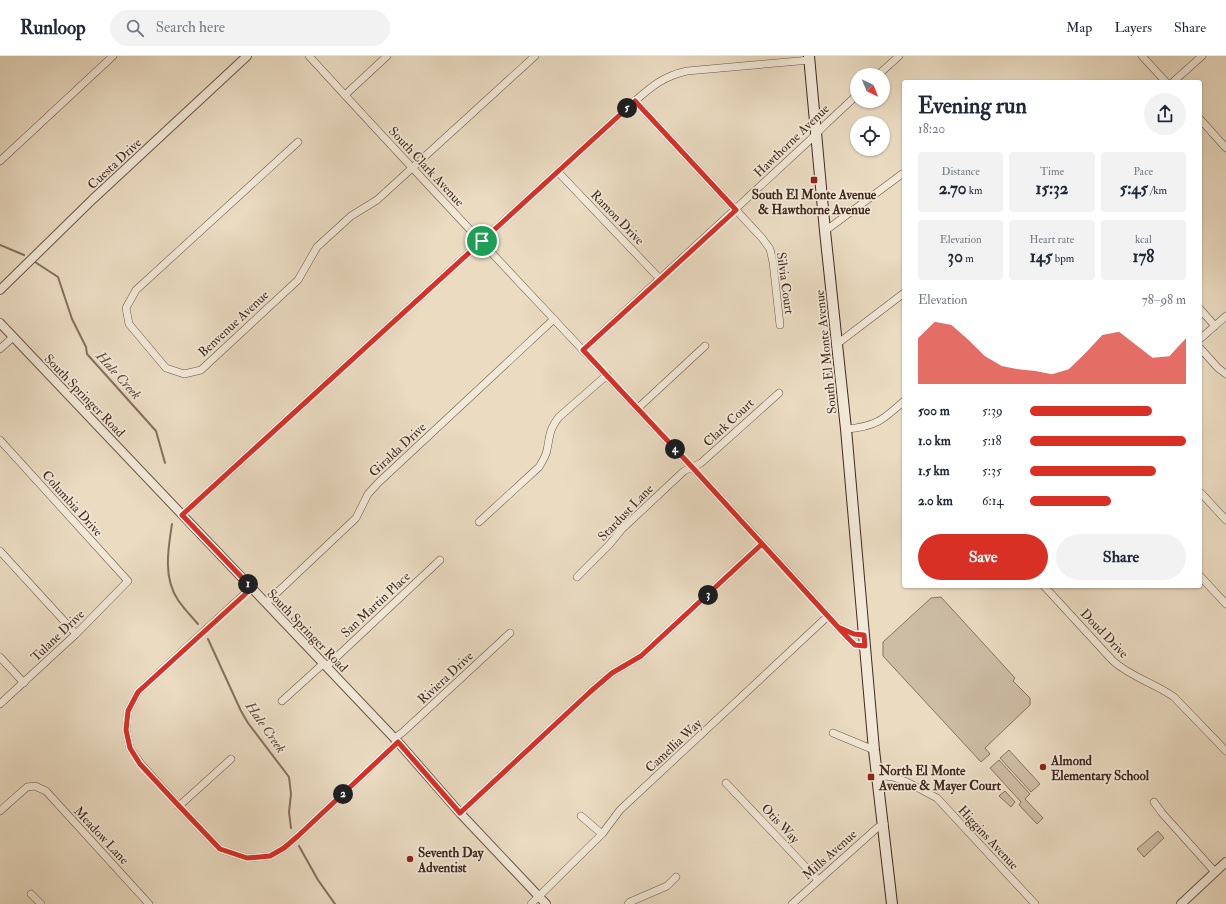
<!DOCTYPE html>
<meta charset="utf-8">
<style>
:root{--surface:#fff;--page:#f2f2f3;--text:#1f2937;--muted:#747a83;--line:#e0e1e3;--accent:#d93025}
body{margin:0;font-family:"IM FELL Double Pica",serif;background:var(--page);color:var(--text);height:100vh;display:flex;flex-direction:column;font-size:15px;white-space:nowrap}
*{box-sizing:border-box;margin:0}
p{font-size:13px;color:var(--muted)}
.icon{flex:none;width:22px;height:22px;fill:none;stroke:currentColor;stroke-width:2;stroke-linecap:round;stroke-linejoin:round}
.map{position:relative;flex:1;overflow:hidden}
.drawer{position:absolute;left:902px;top:24px;width:300px;height:508px;display:flex;flex-direction:column;background:var(--surface);border-radius:4px;box-shadow:0 1px 3px #0004}
.drawer>*{flex:none}
.needle{width:26px;rotate:137deg}
.buttons{position:absolute;left:850px;top:12px;display:grid;gap:8px}
.buttons a{display:grid;place-items:center;width:40px;height:40px;border-radius:50%;background:var(--surface);box-shadow:0 1px 3px #0004;font-size:20px}
.pin{position:absolute;display:grid;place-items:center;width:34px;height:34px;color:#fff;margin:-17px;border:2px solid #fff;border-radius:50%;box-shadow:0 1px 4px #0007}
.km{position:absolute;width:20px;height:20px;margin:-10px;border-radius:50%;background:#222;color:#fff;font-size:11px;line-height:20px;text-align:center}
.round{display:grid;place-items:center;flex:none;width:42px;height:42px;border-radius:21px;background:var(--page)}
.summary{display:flex;align-items:center;justify-content:space-between;height:68px;padding:0 16px}
h1{font-size:22px;font-weight:700;line-height:30px}
.stats{display:grid;grid-template-columns:repeat(3,1fr);gap:6px;height:68px;padding:4px 16px}
.stats div{display:grid;align-content:center;border-radius:4px;background:var(--page);text-align:center}
.stats b{font-size:17px;font-weight:700}
.stats small{font-size:11px;font-weight:400}
.stats p{font-size:11px}
.chart{height:112px;padding:8px 16px}
.chart p{display:flex;justify-content:space-between}
.chart svg{width:100%;height:72px;margin-top:4px;fill:var(--accent);opacity:.7}
.button{display:flex;gap:8px;margin-top:auto;padding:8px 16px}
.button a{flex:1;height:46px;border-radius:24px;background:var(--accent);color:#fff;font-size:16px;font-weight:700;line-height:46px;text-align:center}
.button a+a{background:var(--page);color:var(--text)}
ul{padding:0 16px;list-style:none;font-size:13px}
li{display:grid;grid-template-columns:64px 48px 1fr;align-items:center;height:30px}
li i{height:10px;border-radius:5px;background:var(--accent)}
header{display:flex;align-items:center;gap:24px;box-sizing:border-box;height:56px;padding:0 20px;background:var(--surface);border-bottom:1px solid var(--line)}
header strong{font-size:19px}
nav{display:flex;gap:22px;margin-inline-start:auto;font-size:14px}
.search{width:280px;height:36px;background:var(--page);display:flex;align-items:center;gap:10px;box-sizing:border-box;padding:0 14px;border-radius:22px;color:var(--muted);font-size:15px}
.map>svg:first-child{display:block}
</style>
<header>
<strong>Runloop</strong>
<div class="search"><svg class="icon" aria-label="search" viewBox="0 0 24 24"><circle cx="10" cy="10" r="6"/><path d="M15 15l6 6"/></svg>Search here</div>
<nav><a>Map</a><a>Layers</a><a>Share</a></nav>
</header>
<div class="map">
<svg width="1226" height="848" viewBox="0 0 1226 848">
<rect width="100%" height="100%" fill="#eadbc1"/>
<filter id="stains"><feTurbulence type="fractalNoise" baseFrequency=".005" numOctaves="4"/><feColorMatrix values="0 0 0 0 .2 0 0 0 0 .09 0 0 0 0 .02 0 0 0 .5 -.17"/></filter>
<radialGradient id="worn" r=".72"><stop offset=".6" stop-color="#630" stop-opacity="0"/><stop offset="1" stop-color="#630" stop-opacity=".3"/></radialGradient>
<g fill="#cdbda5" stroke="#887362">
<polygon points="941,541 1015,622 1013,625 1030,642 1030,649 985,692 990,698 981,706 883,600 883,586 931,542"/>
<polygon points="1009,694 1040,728 1031,736 1000,702"/>
<polygon points="999,704 1030,738 1025,743 1043,762 1037,768 1019,749 1021,746 990,712"/>
<polygon points="1005,735 1015,746 1011,751 999,740"/>
<polygon points="1158,775 1164,782 1144,801 1137,793"/>
</g>
<g fill="none" stroke-linecap="round" stroke-linejoin="round">
<g stroke="#856f5f" stroke-width="2">
<polyline points="0,189 24,199"/>
<polyline points="35,206 58,221 72,263 86,291 87,298 156,375 165,407"/>
<path d="M172 468C168 493 163 522 178 544 184 553 191 560 198 568"/>
<polyline points="208,583 241,655 248,667 289,721 291,738 289,756 291,772"/>
<polyline points="299,790 318,824 335,848"/>
</g>
<g stroke="#6c5648" stroke-width="8">
<g id="minor">
<path d="M309 0C487 195 671 384 846 580L855 589 865 590"/>
<polyline points="1142,0 1166,26"/>
<polyline points="878,19 899,0"/>
<polyline points="1173,26 1202,0"/>
<polyline points="345,39 387,0"/>
<polyline points="635,45 762,182 770,193 773,206 780,269"/>
<polyline points="1200,63 1226,92"/>
<polyline points="298,86 136,234 126,252 129,268 166,312 184,318 201,314 298,224 317,191 351,160 377,144 535,0"/>
<polyline points="0,105 113,0"/>
<polyline points="558,116 660,223"/>
<polyline points="825,175 902,118"/>
<polyline points="1200,253 1215,270"/>
<polyline points="1200,283 1226,260"/>
<polyline points="837,288 904,237"/>
<polyline points="1200,292 1218,312 1226,318"/>
<polyline points="0,293 13,281"/>
<polyline points="583,294 810,84 827,67 857,39"/>
<polyline points="638,352 705,290"/>
<path d="M846 373C875 371 883 364 904 345"/>
<polyline points="0,384 128,525 76,578 0,648"/>
<polyline points="1200,436 1226,464"/>
<path d="M182 459 635 45C652 30 664 20 687 15L810 4"/>
<path d="M479 466 539 411C542 406 546 400 547 394 550 379 549 374 559 361L607 319"/>
<polyline points="0,495 76,578"/>
<polyline points="1200,520 1226,548"/>
<polyline points="577,521 609,489 622,473 684,415 701,407 779,337"/>
<path d="M1044 530 1113 605C1131 621 1154 627 1174 641L1226 695"/>
<polyline points="251,532 138,636 128,655 126,674 130,692 141,708 179,750 220,793 247,802 270,800 284,792 298,780 398,686"/>
<polyline points="266,547 356,462 368,438 378,427 554,263"/>
<polyline points="838,571 854,578 864,579"/>
<polyline points="0,601 24,627"/>
<polyline points="327,610 440,504"/>
<polyline points="282,645 324,607"/>
<polyline points="833,677 874,694"/>
<polyline points="395,682 403,676 510,577"/>
<polyline points="877,719 893,721 907,726 937,742 1035,848"/>
<polyline points="726,727 818,824"/>
<polyline points="1154,746 1162,757 1215,816"/>
<polyline points="179,750 231,703"/>
<polyline points="0,755 27,731 35,730 46,735 149,848"/>
<polyline points="460,757 591,635 612,617 641,600 762,488"/>
<polyline points="581,760 602,778"/>
<polyline points="31,838 41,848"/>
<polyline points="531,848 602,778 620,754 828,560"/>
<polyline points="628,848 630,846 667,830 676,821"/>
<polyline points="792,848 877,772 884,768"/>
</g>
</g>
<g stroke="#6c5648" stroke-width="10">
<g id="tertiary">
<polyline points="0,234 93,143 247,0"/>
<polyline points="0,267 398,686 460,757 546,848"/>
<polyline points="1181,848 1226,806"/>
</g>
</g>
<g stroke="#42291f" stroke-width="12">
<polyline id="secondary" points="809,0 825,175 846,373 874,694 892,848"/>
</g>
<use href="#minor" stroke="#f1e8d7" stroke-width="7"/>
<use href="#tertiary" stroke="#f1e8d7" stroke-width="8"/>
<use href="#secondary" stroke="#f1e8d7" stroke-width="10"/>
</g>
<g fill="none" stroke-linecap="round" stroke-linejoin="round">
<g stroke="#fff" stroke-width="8">
<polyline id="route" points="482,185 182,459 252,532 138,636 128,655 126,674 130,692 140,708 179,750 220,793 247,802 270,800 284,792 298,780 398,686 460,757 590,636 612,617 641,600 762,488 846,580 855,589 865,590 864,579 854,578 838,571 692,411 583,294 736,154 635,45 482,185"/>
</g>
<use href="#route" stroke="#d93025" stroke-width="5"/>
</g>
<g fill="#8f2418" stroke="#f1e8d7" stroke-width="1.5">
<rect x="810" y="120" width="8" height="8" rx="2"/>
<circle cx="1043" cy="711" r="4"/>
<rect x="867" y="717" width="8" height="8" rx="2"/>
<circle cx="410" cy="803" r="4"/>
</g>
<g text-anchor="middle" stroke-width="3.5" stroke-linejoin="round" paint-order="stroke">
<g font-size="13" fill="#42291f" stroke="#f1e8d7">
<text transform="translate(791 84) rotate(-44)" y="5">Hawthorne Avenue</text>
<text transform="translate(114 107) rotate(-43)" y="5">Cuesta Drive</text>
<text transform="translate(427 110) rotate(47)" y="5">South Clark Avenue</text>
<text transform="translate(618 161) rotate(46)" y="5">Ramon Drive</text>
<text transform="translate(786 227) rotate(82)" y="5">Silvia Court</text>
<text transform="translate(233 267) rotate(-43)" y="5">Benvenue Avenue</text>
<text transform="translate(825 296) rotate(-96)" y="5">South El Monte Avenue</text>
<text transform="translate(85 339) rotate(46)" y="5">South Springer Road</text>
<text transform="translate(728 366) rotate(-43)" y="5">Clark Court</text>
<text transform="translate(397 393) rotate(-43)" y="5">Giralda Drive</text>
<text transform="translate(73 447) rotate(48)" y="5">Columbia Drive</text>
<text transform="translate(625 456) rotate(-46)" y="5">Stardust Lane</text>
<text transform="translate(375 548) rotate(-43)" y="5">San Martin Place</text>
<text transform="translate(308 574) rotate(46)" y="5">South Springer Road</text>
<text transform="translate(1105 577) rotate(46)" y="5">Doud Drive</text>
<text transform="translate(57 579) rotate(-44)" y="5">Tulane Drive</text>
<text transform="translate(445 621) rotate(-43)" y="5">Riviera Drive</text>
<text transform="translate(673 689) rotate(-43)" y="5">Camellia Way</text>
<text transform="translate(781 767) rotate(47)" y="5">Otis Way</text>
<text transform="translate(102 779) rotate(47)" y="5">Meadow Lane</text>
<text transform="translate(989 781) rotate(47)" y="5">Higgins Avenue</text>
<text transform="translate(829 798) rotate(-42)" y="5">Mills Avenue</text>
</g>
<g font-size="13" font-weight="bold" fill="#42291f" stroke="#f1e8d7" text-anchor="start">
<text x="814" y="143" text-anchor="middle">South El Monte Avenue<tspan x="814" dy="15">&amp; Hawthorne Avenue</tspan></text>
<text x="1051" y="709">Almond<tspan x="1051" dy="15">Elementary School</tspan></text>
<text x="879" y="719">North El Monte<tspan x="879" dy="15">Avenue &amp; Mayer Court</tspan></text>
<text x="418" y="801">Seventh Day<tspan x="418" dy="15">Adventist</tspan></text>
</g>
<g font-size="14" font-style="italic" fill="#634c3f" stroke="#f1e8d7">
<text transform="translate(119 319) rotate(48)" y="5">Hale Creek</text>
<text transform="translate(266 671) rotate(55)" y="5">Hale Creek</text>
</g>
</g>
<rect width="100%" height="100%" filter="url(#stains)"/>
<rect width="100%" height="100%" fill="url(#worn)"/>
</svg>
<div class="buttons">
<a><svg class="needle" viewBox="-14 -14 28 28"><path d="M0-13l5 13h-10z" fill="#e53935"/><path d="M0 13l5-13h-10z" fill="#747a83"/></svg></a>
<a><svg class="icon" aria-label="locate" viewBox="0 0 24 24"><circle cx="12" cy="12" r="6"/><path d="M12 2v4M12 18v4M2 12h4M18 12h4"/></svg></a>
</div>
<div class="pin" style="left:482px;top:185px;background:#1e9e55"><svg class="icon" aria-label="arrive" viewBox="0 0 24 24"><path d="M6 21V4h12l-3 4 3 4H6"/></svg></div>
<b class="km" style="left:248px;top:528px">1</b>
<b class="km" style="left:343px;top:738px">2</b>
<b class="km" style="left:708px;top:539px">3</b>
<b class="km" style="left:675px;top:393px">4</b>
<b class="km" style="left:627px;top:52px">5</b>
<section class="drawer">
<div class="summary"><div><h1>Evening run</h1><p>18:20</p></div><a class="round"><svg class="icon" aria-label="share" viewBox="0 0 24 24"><path d="M12 15V3M7 8l5-5 5 5M5 13v7h14v-7"/></svg></a></div>
<div class="stats">
<div><p>Distance</p><b>2.70<small> km</small></b></div>
<div><p>Time</p><b>15:32</b></div>
<div><p>Pace</p><b>5:45<small> /km</small></b></div>
</div>
<div class="stats">
<div><p>Elevation</p><b>30<small> m</small></b></div>
<div><p>Heart rate</p><b>145<small> bpm</small></b></div>
<div><p>kcal</p><b>178</b></div>
</div>
<div class="chart"><p><span>Elevation</span>78–98 m</p>
<svg viewBox="0 0 160 44" preserveAspectRatio="none"><path d="M0 44V16L10 6L20 8L30 17L40 27L50 33L60 35L70 36L80 38L90 35L100 25L110 14L120 12L130 20L140 28L150 27L160 16V44z"/></svg>
</div>
<ul>
<li><b>500 m</b>5:39<i style="width:78%"></i></li>
<li><b>1.0 km</b>5:18<i style="width:100%"></i></li>
<li><b>1.5 km</b>5:35<i style="width:81%"></i></li>
<li><b>2.0 km</b>6:14<i style="width:52%"></i></li>
</ul>
<div class="button"><a>Save</a><a>Share</a></div>
</section>
</div>
